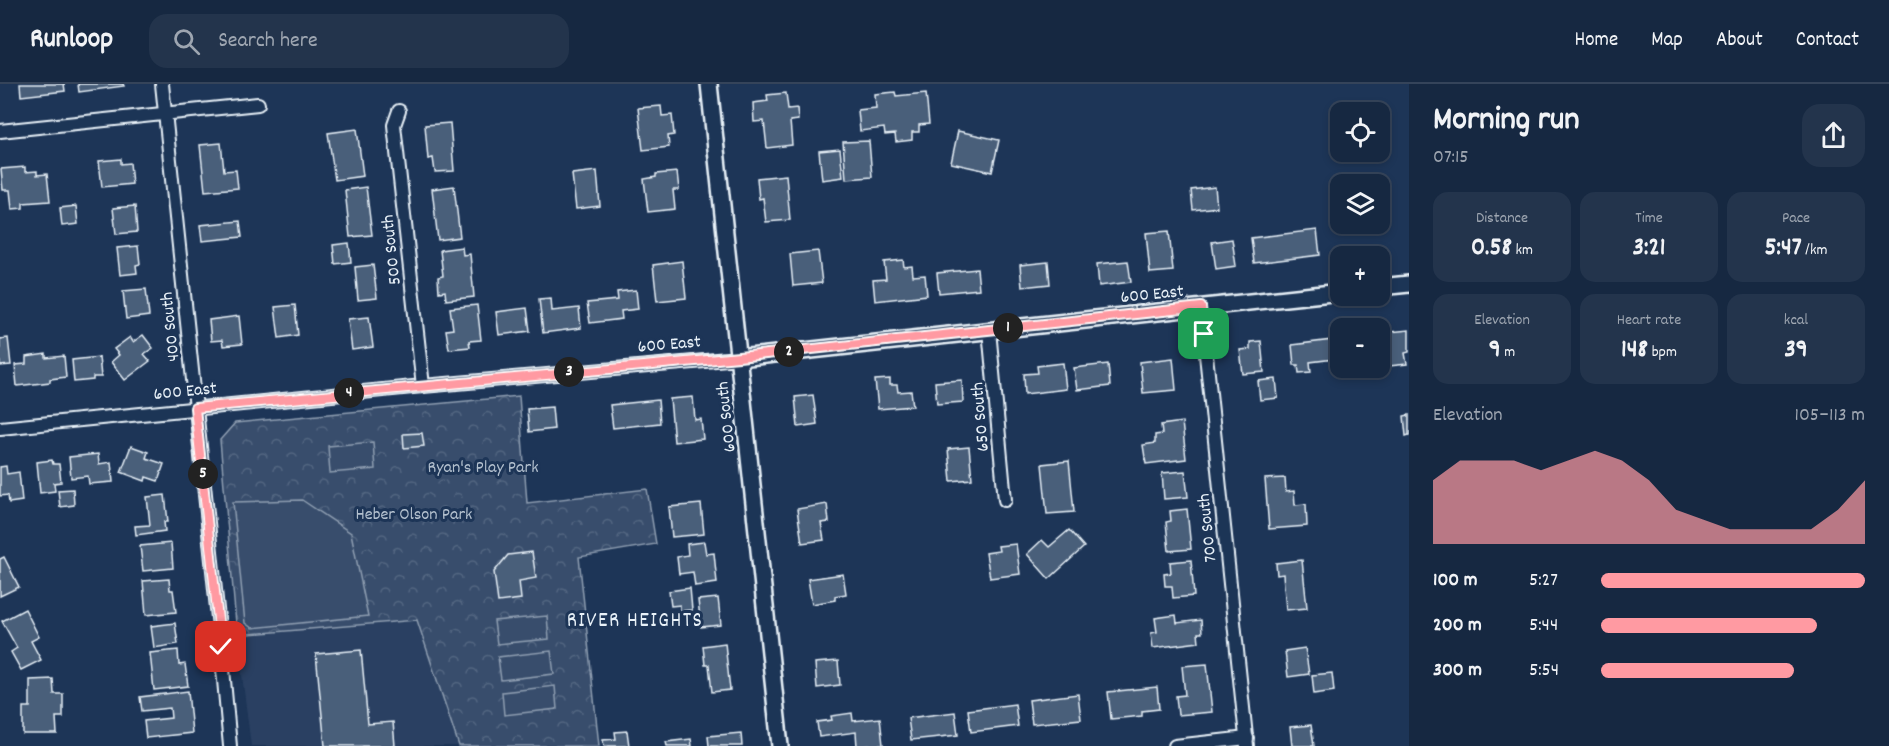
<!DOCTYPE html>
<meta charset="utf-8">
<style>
:root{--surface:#162841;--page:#23344c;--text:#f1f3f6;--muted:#9ea6b1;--line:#35445a;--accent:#ff9aa2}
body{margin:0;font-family:Dekko,sans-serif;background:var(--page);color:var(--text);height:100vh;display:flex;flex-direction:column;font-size:22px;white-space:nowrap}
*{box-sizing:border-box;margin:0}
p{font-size:20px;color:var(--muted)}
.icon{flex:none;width:33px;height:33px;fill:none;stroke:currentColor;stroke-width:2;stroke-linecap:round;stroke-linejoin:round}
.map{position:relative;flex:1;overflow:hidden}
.panel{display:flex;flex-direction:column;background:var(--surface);width:480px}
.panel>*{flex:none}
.controls{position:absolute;left:1330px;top:18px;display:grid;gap:12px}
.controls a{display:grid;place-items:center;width:60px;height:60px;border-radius:12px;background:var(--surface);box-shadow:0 3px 9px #0003,0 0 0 2px var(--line);font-size:30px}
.pin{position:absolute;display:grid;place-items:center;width:51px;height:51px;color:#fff;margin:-26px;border-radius:12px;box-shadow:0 3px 9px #0006}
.km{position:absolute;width:30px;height:30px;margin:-15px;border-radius:50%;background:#222;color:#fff;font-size:16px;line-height:30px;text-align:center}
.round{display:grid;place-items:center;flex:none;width:63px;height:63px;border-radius:18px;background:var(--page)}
.headline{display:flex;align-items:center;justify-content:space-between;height:102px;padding:0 24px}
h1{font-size:33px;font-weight:700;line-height:45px}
.stats{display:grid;grid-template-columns:repeat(3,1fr);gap:9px;height:102px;padding:6px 24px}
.stats div{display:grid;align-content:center;border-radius:15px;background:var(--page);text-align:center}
.stats b{font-size:26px;font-weight:700}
.stats small{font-size:16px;font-weight:400}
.stats p{font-size:16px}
.chart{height:168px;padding:12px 24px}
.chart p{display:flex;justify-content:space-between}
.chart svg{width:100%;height:108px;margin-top:6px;fill:var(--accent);opacity:.7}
ul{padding:0 24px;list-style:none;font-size:20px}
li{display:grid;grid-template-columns:96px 72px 1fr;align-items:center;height:45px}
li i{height:15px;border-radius:8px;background:var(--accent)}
header{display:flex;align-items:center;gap:36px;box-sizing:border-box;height:84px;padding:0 30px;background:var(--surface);border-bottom:2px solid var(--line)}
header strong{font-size:28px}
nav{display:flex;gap:33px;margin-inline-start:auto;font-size:21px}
.search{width:420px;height:54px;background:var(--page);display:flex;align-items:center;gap:15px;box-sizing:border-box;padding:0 21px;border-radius:18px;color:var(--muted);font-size:22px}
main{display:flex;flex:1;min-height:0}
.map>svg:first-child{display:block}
</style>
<header>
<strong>Runloop</strong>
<div class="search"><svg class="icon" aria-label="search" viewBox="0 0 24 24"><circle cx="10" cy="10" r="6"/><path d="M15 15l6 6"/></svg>Search here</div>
<nav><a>Home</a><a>Map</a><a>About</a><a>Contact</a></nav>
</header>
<main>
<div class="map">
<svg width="1409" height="662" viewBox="0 0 1409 662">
<defs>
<pattern id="park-crowns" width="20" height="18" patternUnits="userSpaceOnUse" patternTransform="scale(1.5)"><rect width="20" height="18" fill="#374d6c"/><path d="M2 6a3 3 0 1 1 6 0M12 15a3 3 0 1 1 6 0" fill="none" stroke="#546782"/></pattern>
</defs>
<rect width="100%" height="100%" fill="#1d3557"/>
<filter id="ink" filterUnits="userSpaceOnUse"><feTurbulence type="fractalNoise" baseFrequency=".0167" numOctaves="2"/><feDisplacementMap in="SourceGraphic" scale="12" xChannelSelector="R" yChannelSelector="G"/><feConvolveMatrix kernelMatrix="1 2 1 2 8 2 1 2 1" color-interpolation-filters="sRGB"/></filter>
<g filter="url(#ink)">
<polygon fill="#2a4162" points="417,536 459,662 251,662 237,551"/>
<polygon fill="url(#park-crowns)" stroke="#909fb2" stroke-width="1.5" points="519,312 527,419 647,405 656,460 579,473 599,662 459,662 417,536 237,551 220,356 235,339"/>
<g fill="#374d6c" stroke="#909fb2" stroke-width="1.5">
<polygon points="373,358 375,385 330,389 328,362"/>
<polygon points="302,416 351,449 368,532 252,544 245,539 233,418"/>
<polygon points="547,532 549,555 497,560 494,537"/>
<polygon points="551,567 554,590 501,596 498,573"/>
<polygon points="555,602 557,625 504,631 502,608"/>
</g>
<g fill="#495e7a" stroke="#e8f1f8" stroke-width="1.5">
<polygon points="20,0 64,0 65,7 21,12"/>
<polygon points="78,0 123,0 124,2 79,8"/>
<polygon points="895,8 896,12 926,9 929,40 919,41 919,48 912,48 912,56 896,58 895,50 885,51 884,44 860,47 858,26 876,24 875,10"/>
<polygon points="786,9 788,25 797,24 798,36 790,37 792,61 767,64 764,37 754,38 753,19 768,17 767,11"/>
<polygon points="661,22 662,32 672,31 674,51 668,52 669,63 643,66 638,24"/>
<polygon points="450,39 454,87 435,88 433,74 428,75 425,41"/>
<polygon points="357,45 363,92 335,96 328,49"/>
<polygon points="958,47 999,56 992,88 951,79"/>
<polygon points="869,57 872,93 846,95 843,58"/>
<polygon points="221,59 224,87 236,86 238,104 205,107 200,61"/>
<polygon points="840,65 843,93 822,96 819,67"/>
<polygon points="121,75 121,80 130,79 132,100 102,103 99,77"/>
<polygon points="25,83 25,88 37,87 37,91 47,90 50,117 23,119 23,124 12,125 10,106 3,106 1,85"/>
<polygon points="597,87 600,122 576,125 572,90"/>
<polygon points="677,88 679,106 673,106 675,125 648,128 644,95 656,93 656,90"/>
<polygon points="786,91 790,136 766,138 763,114 759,115 757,94"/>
<polygon points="454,102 460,153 438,156 432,105"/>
<polygon points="366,103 372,151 350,153 345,106"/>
<polygon points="1215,103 1217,123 1193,126 1191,106"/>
<polygon points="76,122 78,140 62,142 60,124"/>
<polygon points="135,122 137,148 116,150 113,124"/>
<polygon points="240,137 242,153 202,157 200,141"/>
<polygon points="1317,146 1320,171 1254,179 1251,154"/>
<polygon points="1169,147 1173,187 1150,189 1146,149"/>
<polygon points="1232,155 1236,182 1216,185 1212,158"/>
<polygon points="349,159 351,178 335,180 333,161"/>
<polygon points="138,162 140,180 136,181 137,189 120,191 117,164"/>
<polygon points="462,163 463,171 470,170 474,213 446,216 445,207 439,208 438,193 443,192 440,166"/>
<polygon points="818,167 822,199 793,202 790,170"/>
<polygon points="903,176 904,183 912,182 913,192 925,191 927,211 875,217 873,196 886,195 884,178"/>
<polygon points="682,177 686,214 657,217 653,181"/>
<polygon points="1128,177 1131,198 1099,202 1097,180"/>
<polygon points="1048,178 1050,200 1022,203 1020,181"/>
<polygon points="373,181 377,214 358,216 355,183"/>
<polygon points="977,185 979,205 939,209 937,189"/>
<polygon points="146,205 149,232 126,235 123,207"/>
<polygon points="636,206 638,225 621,227 622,235 590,239 587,219 618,216 617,208"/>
<polygon points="551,214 552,227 579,224 581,244 543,249 539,215"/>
<polygon points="295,221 298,251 279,254 275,223"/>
<polygon points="477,221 481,256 469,257 470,263 449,265 446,246 453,245 450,224"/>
<polygon points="527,224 530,247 499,251 496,228"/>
<polygon points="239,232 242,260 223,262 222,256 211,257 209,236"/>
<polygon points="369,233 373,263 352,266 348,235"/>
<polygon points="1409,246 1409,268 1405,269 1407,280 1380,283 1380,249"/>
<polygon points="1341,249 1341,271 1334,271 1334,275 1310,278 1311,288 1299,289 1298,281 1294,281 1292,261 1332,256 1331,250"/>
<polygon points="143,251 153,264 144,270 150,277 125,296 111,278 119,271 114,265 130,253 133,258"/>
<polygon points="8,254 11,281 0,282 0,255"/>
<polygon points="1261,257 1264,288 1243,290 1240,266 1250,265 1250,258"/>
<polygon points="46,270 46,274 64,272 66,293 50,295 50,298 17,302 15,281 26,280 26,273"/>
<polygon points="99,273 101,293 93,293 93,296 74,298 72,276"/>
<polygon points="1173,274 1176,306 1143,309 1140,278"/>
<polygon points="1063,279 1066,305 1025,310 1024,290 1038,289 1037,282"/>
<polygon points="1108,280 1110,302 1077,306 1074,284"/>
<polygon points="890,295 890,301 897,301 898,308 911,307 913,322 878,325 875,296"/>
<polygon points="1276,295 1278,314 1260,316 1258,297"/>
<polygon points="962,296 963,318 937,320 935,298"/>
<polygon points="813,311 817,340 798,343 795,313"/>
<polygon points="693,313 695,336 701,335 703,355 674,358 670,315"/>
<polygon points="658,316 660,339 613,344 610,321"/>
<polygon points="552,323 554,345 529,348 527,325"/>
<polygon points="1409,331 1409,351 1406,352 1404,332"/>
<polygon points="1182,338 1186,375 1146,380 1143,361 1155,359 1155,351 1162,350 1161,341"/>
<polygon points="422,349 424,362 404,364 403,350"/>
<polygon points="131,362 148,368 146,374 164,380 158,397 146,393 145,397 121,388"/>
<polygon points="969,363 972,395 951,397 948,365"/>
<polygon points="98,370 99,380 111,378 113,398 89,400 88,392 71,394 69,373"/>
<polygon points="52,376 53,380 59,380 61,398 54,399 55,407 40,409 37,378"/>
<polygon points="1069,377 1074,428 1047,430 1042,380"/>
<polygon points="6,382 7,390 19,388 22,417 9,419 8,411 0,412 0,383"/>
<polygon points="1185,387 1188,413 1164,415 1162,389"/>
<polygon points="1285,394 1286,408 1294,407 1295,421 1306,420 1307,442 1269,445 1265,395"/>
<polygon points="73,405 74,421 60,423 58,406"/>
<polygon points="165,411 168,438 164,438 165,447 136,451 135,442 150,441 147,413"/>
<polygon points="701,420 704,450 672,453 669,423"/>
<polygon points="827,420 829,438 821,439 824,456 802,459 797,425"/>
<polygon points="1187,425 1191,465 1169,467 1166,438 1171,437 1170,427"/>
<polygon points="1069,446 1084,463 1049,495 1027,470 1042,456 1049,463"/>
<polygon points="704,458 706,470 714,469 717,499 695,502 693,488 679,490 677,473 688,471 687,460"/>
<polygon points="171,459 173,484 143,487 140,462"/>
<polygon points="1016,460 1020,490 990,494 986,469 999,467 998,462"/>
<polygon points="532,468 536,494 519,497 521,515 498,518 494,488 508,471"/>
<polygon points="4,473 19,503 0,512 0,475"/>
<polygon points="1191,476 1194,512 1173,514 1172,502 1165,502 1164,490 1171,489 1170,478"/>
<polygon points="1302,476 1307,524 1286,526 1283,490 1277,491 1276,479"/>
<polygon points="843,490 846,510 835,512 835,516 812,520 808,495"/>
<polygon points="169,495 170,506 173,506 176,528 146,531 143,497"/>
<polygon points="690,504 692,526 680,527 680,521 671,522 669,507"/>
<polygon points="718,514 721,541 701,543 698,516"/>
<polygon points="25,525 39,553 31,557 41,576 21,586 11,568 17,564 2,537"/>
<polygon points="1176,531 1177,539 1201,536 1202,549 1198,549 1199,558 1153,564 1151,549 1157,548 1155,534"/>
<polygon points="175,539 178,560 154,564 151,542"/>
<polygon points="725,559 730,606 712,608 709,581 705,581 703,562"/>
<polygon points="1305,564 1309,590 1288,593 1285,567"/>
<polygon points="178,566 179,581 185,580 188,602 154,606 150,569"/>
<polygon points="361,566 368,640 393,638 395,662 325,662 316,570"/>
<polygon points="838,577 840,601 817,604 815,579"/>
<polygon points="1207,580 1212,628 1178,631 1176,612 1185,611 1182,582"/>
<polygon points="1332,589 1334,607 1314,610 1312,591"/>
<polygon points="53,595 54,610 63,610 63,633 56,633 57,650 23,650 23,623 30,623 30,596"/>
<polygon points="1157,603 1159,625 1142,627 1142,632 1111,635 1108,608"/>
<polygon points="188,607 192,649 146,654 144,637 171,634 170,624 142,627 140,613"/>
<polygon points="1078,610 1081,635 1032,640 1029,616"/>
<polygon points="1015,620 1018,642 971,648 968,626"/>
<polygon points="955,628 958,651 911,656 908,634"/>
<polygon points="852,629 853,637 880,634 883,661 857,662 856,648 819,653 817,638 832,636 831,632"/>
<polygon points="1311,641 1314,662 1292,662 1290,643"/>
<polygon points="627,647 629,662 604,662 603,656 616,655 615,648"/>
<polygon points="741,649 742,662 709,662 708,652"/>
<polygon points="691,655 692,662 667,662 666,658"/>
</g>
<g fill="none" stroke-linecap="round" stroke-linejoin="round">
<g stroke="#e8f1f8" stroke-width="16">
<g id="minor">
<polyline points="162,0 221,563 230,662"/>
<polyline points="399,27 394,41 423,302"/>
<polyline points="0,47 258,20"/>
<polyline points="1201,223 1247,662"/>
<polyline points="989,246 1005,416"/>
<polyline points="0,344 423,302 739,274"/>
<polyline points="1175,662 1247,654"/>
</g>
</g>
<g stroke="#e8f1f8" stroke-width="20">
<g id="tertiary">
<polyline points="709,0 780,662"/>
<polyline points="1380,203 1409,200"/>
<polyline points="739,274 1341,208"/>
</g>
</g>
<use href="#minor" stroke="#1d3557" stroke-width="12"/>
<use href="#tertiary" stroke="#1d3557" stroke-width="15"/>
</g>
</g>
<g fill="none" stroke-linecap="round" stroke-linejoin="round" filter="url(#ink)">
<g stroke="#fff" stroke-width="12">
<polyline id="route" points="221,563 195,324 739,273 1201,223 1204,250"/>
</g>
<use href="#route" stroke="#ff9aa2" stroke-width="8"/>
</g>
<g text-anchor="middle" stroke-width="6" stroke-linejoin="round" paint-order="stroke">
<g font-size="18" fill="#e8f1f8" stroke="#1d3557">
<text transform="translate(390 166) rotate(-96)" y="6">500 South</text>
<text transform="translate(1152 209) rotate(-6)" y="6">600 East</text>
<text transform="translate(169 243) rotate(-96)" y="6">400 South</text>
<text transform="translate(669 259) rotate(-5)" y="6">600 East</text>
<text transform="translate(185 306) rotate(-6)" y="6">600 East</text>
<text transform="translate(725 333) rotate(-96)" y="6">600 South</text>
<text transform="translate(979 333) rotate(-95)" y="6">650 South</text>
<text transform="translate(1206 444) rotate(-96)" y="6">700 South</text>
</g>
<g font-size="18" fill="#b3c0ce" stroke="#1d3557">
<text x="483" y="388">Ryan's Play Park</text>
<text x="414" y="435">Heber Olson Park</text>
</g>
<g font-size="21" letter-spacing="1.5" fill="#e8f1f8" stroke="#1d3557">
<text x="635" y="542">RIVER HEIGHTS</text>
</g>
</g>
</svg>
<div class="controls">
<a><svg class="icon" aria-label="locate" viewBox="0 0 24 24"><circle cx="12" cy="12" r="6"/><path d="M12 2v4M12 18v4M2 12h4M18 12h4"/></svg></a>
<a><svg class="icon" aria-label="layers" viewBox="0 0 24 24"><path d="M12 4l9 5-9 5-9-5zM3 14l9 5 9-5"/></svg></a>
<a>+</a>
<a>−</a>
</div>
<div class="pin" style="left:1204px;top:250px;background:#1e9e55"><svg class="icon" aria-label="arrive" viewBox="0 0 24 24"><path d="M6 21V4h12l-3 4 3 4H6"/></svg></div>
<div class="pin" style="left:221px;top:563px;background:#d93025"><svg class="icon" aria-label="check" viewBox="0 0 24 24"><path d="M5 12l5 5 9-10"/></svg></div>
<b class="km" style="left:1008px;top:244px">1</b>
<b class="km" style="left:789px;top:268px">2</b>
<b class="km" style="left:569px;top:288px">3</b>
<b class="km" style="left:349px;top:309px">4</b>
<b class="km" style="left:203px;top:390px">5</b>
</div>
<section class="panel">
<div class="headline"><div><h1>Morning run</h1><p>07:15</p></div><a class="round"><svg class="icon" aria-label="share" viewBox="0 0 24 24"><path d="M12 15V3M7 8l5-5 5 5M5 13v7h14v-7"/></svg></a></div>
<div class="stats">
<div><p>Distance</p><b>0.58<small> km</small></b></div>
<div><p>Time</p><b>3:21</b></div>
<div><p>Pace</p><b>5:47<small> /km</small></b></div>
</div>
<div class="stats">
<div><p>Elevation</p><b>9<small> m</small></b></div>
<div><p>Heart rate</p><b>148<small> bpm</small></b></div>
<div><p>kcal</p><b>39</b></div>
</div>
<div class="chart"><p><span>Elevation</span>105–113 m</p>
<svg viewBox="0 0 160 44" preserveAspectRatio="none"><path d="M0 44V18L10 10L20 10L30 10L40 14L50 10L60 6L70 10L80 18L90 30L100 34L110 38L120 38L130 38L140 38L150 30L160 18V44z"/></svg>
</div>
<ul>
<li><b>100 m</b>5:27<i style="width:100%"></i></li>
<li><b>200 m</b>5:44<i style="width:82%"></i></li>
<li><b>300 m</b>5:54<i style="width:73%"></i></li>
</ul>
</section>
</main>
